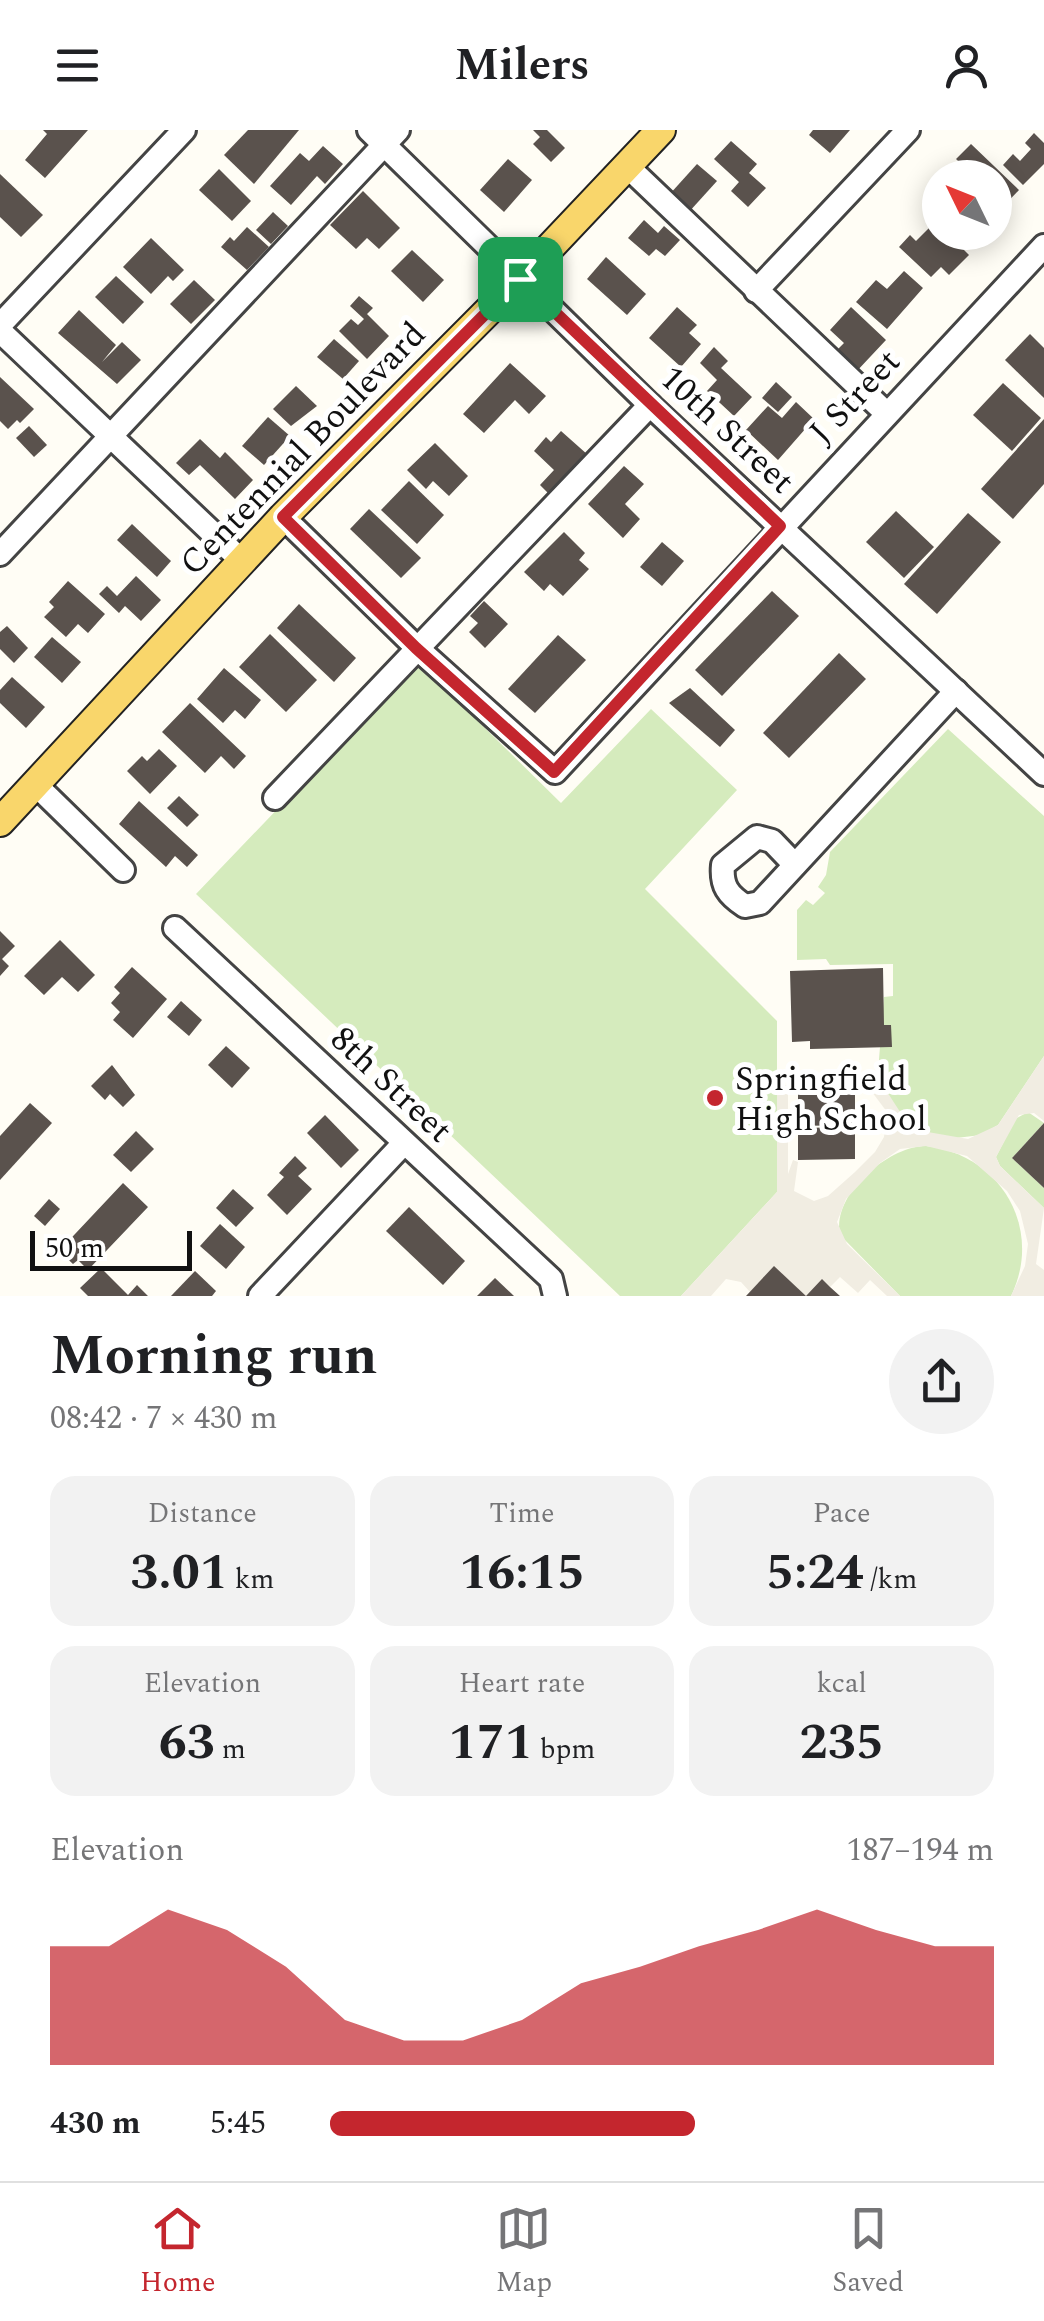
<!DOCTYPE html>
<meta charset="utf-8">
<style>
:root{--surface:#fff;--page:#f2f2f2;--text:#202124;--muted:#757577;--line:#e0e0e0;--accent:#c4262e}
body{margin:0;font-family:Spectral,serif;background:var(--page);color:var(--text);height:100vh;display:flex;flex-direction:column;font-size:38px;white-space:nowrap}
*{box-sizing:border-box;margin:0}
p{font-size:32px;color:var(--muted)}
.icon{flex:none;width:55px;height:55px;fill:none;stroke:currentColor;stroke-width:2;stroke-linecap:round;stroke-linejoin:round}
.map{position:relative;height:1166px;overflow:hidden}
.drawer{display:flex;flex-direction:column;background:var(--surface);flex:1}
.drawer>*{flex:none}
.needle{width:65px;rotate:313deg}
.buttons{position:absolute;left:922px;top:30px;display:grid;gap:20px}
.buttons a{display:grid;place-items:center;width:90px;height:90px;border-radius:50%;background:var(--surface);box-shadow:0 5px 25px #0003;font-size:50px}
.scale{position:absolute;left:30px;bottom:25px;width:162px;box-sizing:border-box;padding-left:10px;border:5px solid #111;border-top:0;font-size:28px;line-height:35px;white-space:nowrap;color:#111;-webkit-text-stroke:8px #fff;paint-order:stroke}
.pin{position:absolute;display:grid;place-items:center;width:85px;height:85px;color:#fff;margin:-42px;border-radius:20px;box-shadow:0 5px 15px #0006}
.round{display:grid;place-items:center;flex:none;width:105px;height:105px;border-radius:52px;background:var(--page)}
.overview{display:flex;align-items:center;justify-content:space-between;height:170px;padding:0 50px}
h1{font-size:55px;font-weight:700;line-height:75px}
.figures{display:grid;grid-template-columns:repeat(3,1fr);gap:15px;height:170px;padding:10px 50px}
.figures div{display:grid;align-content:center;border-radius:25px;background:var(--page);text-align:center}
.figures b{font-size:50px;font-weight:700}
.figures small{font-size:28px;font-weight:400}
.figures p{font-size:28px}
.chart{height:280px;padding:20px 50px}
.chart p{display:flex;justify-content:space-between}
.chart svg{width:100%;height:180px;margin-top:10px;fill:var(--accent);opacity:.7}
ul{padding:0 50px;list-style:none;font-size:32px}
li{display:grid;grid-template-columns:160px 120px 1fr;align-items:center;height:75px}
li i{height:25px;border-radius:12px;background:var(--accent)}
header{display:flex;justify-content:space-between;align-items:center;height:130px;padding:0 50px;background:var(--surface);font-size:45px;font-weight:700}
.dock{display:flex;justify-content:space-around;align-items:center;height:140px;border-top:2px solid var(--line);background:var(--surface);font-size:28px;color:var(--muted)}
.dock a{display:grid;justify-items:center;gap:5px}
.dock .selected{color:var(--accent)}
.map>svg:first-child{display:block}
</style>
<header><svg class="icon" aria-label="menu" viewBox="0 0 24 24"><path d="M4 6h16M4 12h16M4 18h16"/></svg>Milers<svg class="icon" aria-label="person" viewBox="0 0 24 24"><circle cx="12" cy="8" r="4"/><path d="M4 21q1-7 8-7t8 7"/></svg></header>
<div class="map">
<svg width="1044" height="1166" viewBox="0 0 1044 1166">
<rect width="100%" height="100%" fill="#fffdf5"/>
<g fill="#d5ebbd">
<polygon points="418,532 561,673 651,579 737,660 645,759 777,891 777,1062 681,1166 620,1166 196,764"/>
<polygon points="948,599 1044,686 1044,926 998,995 981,1005 956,1008 922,1002 904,988 889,968 878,942 884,867 893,866 893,834 830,835 826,829 797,830 797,780 806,770 813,775 825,763 818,757 826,745 830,722"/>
<polygon points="1028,982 1044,993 1012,1028 1044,1058 1044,1078 1000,1036 996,1027 1015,989"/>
<path d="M926 1016C1000 1024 1044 1098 1011 1166H900L840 1105C831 1064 889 1016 926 1016Z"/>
</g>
<polygon fill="#f1ede2" points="1044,926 1044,991 1034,983 1019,985 996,1027 1000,1036 1044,1078 1036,1134 1044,1140 1044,1166 1011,1166 1025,1136 1028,1114 1020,1081 1007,1061 967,1026 926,1016 900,1019 880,1033 846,1069 837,1092 847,1114 900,1166 887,1166 870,1150 858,1163 840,1147 830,1157 822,1150 806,1166 774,1137 750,1162 741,1152 726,1149 711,1166 681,1166 777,1062 777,956 788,955 788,1044 793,1030 798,1032 794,1061 814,1071 828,1066 855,1042 875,1022 884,1007 887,982 872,962 861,959 860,954 882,954 904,988 922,1001 968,1009 998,995"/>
<g fill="#5a524d">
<polygon points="43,0 88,0 45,48 25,30 47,4"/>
<polygon points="248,0 299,0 254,54 224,25"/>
<polygon points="533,0 547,0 565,18 551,32 533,14 540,7"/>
<polygon points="813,0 850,0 830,23 809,5"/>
<polygon points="1034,3 1044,13 1044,34 1023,55 1003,35 1013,24 1020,31 1031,19 1025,13"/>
<polygon points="731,11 757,34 749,43 766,58 748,77 731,61 739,52 714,29"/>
<polygon points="971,14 1019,60 995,85 995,48 976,48 956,29"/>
<polygon points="323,16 343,34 325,54 317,46 291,75 270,56 300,23 309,31"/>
<polygon points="508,29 532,50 504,82 480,60"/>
<polygon points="697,34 717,51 688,83 669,65"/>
<polygon points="219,39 251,71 232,91 199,60"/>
<polygon points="0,44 43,85 21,107 0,87"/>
<polygon points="363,61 400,98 379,119 367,108 356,119 330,95"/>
<polygon points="273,82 288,96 271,114 256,100"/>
<polygon points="644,90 658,103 664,96 680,110 665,126 656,119 649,126 628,108"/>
<polygon points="935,92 940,102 946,102 969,125 949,145 941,137 931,147 899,117 910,105 916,111"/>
<polygon points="247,97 269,117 247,140 221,117 230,107 234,111"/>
<polygon points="151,108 184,140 173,151 168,146 151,164 123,137"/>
<polygon points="412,120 444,150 423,172 391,141"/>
<polygon points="606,127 646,164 627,185 587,149"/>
<polygon points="904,141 923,158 887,199 856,172 876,150 887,159"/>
<polygon points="116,146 144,172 123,194 95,167"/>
<polygon points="194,150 215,170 191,194 170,174"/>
<polygon points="359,166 373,178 367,184 389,206 367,229 339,201 351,189 358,195 364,189 350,176"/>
<polygon points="677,177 697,195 689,203 701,214 681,237 649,208"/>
<polygon points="851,177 886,210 855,243 834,223 844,213 830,200"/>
<polygon points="79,180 116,215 102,232 122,212 141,230 117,254 58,203"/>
<polygon points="1030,204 1044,218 1044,268 1005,230"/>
<polygon points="334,209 359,231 343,249 317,227"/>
<polygon points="714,217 728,231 721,238 752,267 734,286 707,261 717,250 700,233"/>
<polygon points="510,233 546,266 529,284 515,270 484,303 463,284"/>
<polygon points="0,247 34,279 20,293 17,290 8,299 0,291"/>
<polygon points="776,252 792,267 778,282 762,268"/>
<polygon points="1003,253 1041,288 1012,321 973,285"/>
<polygon points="296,256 317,276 291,296 273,279"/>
<polygon points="796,272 814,289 778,330 746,300 768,276 782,288"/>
<polygon points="268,287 290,306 264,335 242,316"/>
<polygon points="1044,289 1044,354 1013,389 981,359"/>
<polygon points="29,296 47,315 34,327 16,308"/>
<polygon points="561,301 588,325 551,366 540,355 554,340 534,321 546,307 551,312"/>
<polygon points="200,309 220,328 225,322 253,350 235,369 200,335 189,345 176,333"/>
<polygon points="435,313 468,346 449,366 433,351 426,359 407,340"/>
<polygon points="624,336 644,354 625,374 640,389 623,408 588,374"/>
<polygon points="409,351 444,385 417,414 381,380"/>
<polygon points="369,379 421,428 401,448 350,399"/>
<polygon points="896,381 934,417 904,448 866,412"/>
<polygon points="968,383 1001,412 937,484 904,454"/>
<polygon points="132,394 171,431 157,447 117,410"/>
<polygon points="564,402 585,423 579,430 589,439 563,466 550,454 544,461 524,442"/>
<polygon points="662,412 684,431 662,456 640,437"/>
<polygon points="136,446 161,470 141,491 125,476 119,483 99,464 107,456 117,466"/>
<polygon points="68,451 105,484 88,503 78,494 66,507 44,487 54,477 49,472"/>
<polygon points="772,461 799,486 722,566 695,540"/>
<polygon points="484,471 508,494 485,518 469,502 478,493 470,486"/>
<polygon points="299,474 356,528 334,552 277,498"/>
<polygon points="7,496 28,518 14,533 0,519 0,502"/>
<polygon points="270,504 317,550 286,582 239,537"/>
<polygon points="558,505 586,530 535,583 508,559"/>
<polygon points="52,507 81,532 62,553 34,527"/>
<polygon points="839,523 866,549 789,628 763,603"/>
<polygon points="224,538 261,570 245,589 235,580 223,593 197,569"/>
<polygon points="12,547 45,577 26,598 0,573 0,560"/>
<polygon points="690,558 735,600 720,617 669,573"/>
<polygon points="190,573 246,626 234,639 221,626 205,643 162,602"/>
<polygon points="159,619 177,636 150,664 127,641 142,626 147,631"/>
<polygon points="179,666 199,685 187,697 167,678"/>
<polygon points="139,671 198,725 187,737 175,726 166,737 119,694"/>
<polygon points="0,801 15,816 2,829 9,836 0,846"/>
<polygon points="60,810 95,845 78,862 62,847 44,865 24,846"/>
<polygon points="132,837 167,869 133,908 113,890 120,882 111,873 120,863 114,857"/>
<polygon points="883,838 884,895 891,895 892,917 810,919 810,911 792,912 790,841"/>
<polygon points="181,871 202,890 189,906 167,887"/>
<polygon points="226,916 250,938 232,958 208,935"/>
<polygon points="112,935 135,965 123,977 110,964 105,970 91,956"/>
<polygon points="855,963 855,995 798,996 798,964"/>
<polygon points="30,973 52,993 0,1050 0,1006"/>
<polygon points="325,985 359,1020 341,1038 307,1003"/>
<polygon points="1044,993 1044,1058 1012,1028"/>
<polygon points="855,997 855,1029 798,1030 798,998"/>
<polygon points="136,1001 154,1019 131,1042 113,1025"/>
<polygon points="295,1026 307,1038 298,1046 312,1059 287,1085 267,1065 284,1047 279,1043"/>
<polygon points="123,1053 148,1077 88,1140 78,1130 73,1134 59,1121"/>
<polygon points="233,1059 254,1078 236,1097 216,1078"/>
<polygon points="49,1069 60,1079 45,1096 34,1086"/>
<polygon points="409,1077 465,1131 443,1155 386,1101"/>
<polygon points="220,1094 245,1117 226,1139 200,1116"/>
<polygon points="774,1136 806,1166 746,1166"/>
<polygon points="101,1138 128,1165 137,1155 148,1166 88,1166 80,1158"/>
<polygon points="195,1141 216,1161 212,1166 171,1166"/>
<polygon points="495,1148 514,1166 477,1166"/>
<polygon points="822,1149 830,1157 840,1166 806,1166"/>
</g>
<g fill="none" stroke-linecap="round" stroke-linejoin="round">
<g stroke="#444" stroke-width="28">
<g id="minor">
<polyline points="369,0 650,275 1044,644"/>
<polyline points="627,36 886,283"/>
<polyline points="756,161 908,0"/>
<polyline points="0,195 184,0"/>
<polyline points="0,201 242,431"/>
<polyline points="283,387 417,518 555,642 1044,116"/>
<polyline points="0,424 398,0"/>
<polyline points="35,654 123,740"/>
<polyline points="275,668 650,275"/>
<path d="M795 735 772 711 757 707 723 735C721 756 728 765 745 776L760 773 956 561"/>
<polyline points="175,798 551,1149 555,1166"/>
<polyline points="260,1166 404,1013"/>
</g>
</g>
<g stroke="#222" stroke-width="32">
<polyline id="major" points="0,692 283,387 520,149 661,0"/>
</g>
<use href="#minor" stroke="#fff" stroke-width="22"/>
<use href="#major" stroke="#f9d66b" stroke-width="28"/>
</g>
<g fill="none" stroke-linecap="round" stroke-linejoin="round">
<g stroke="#fff" stroke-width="20">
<polygon id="route" points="520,149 780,396 554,642 416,518 283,387"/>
</g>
<use href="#route" stroke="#c4262e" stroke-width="12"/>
</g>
<circle fill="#c4262e" stroke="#fff" stroke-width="4" cx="715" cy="968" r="10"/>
<g text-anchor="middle" stroke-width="10" stroke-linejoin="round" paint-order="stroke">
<g font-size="35" fill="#111" stroke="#fff">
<text transform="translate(854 266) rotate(-47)" y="12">J Street</text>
<text transform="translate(728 299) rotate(43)" y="12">10th Street</text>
<text transform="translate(302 318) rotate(-46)" y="12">Centennial Boulevard</text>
<text transform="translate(392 954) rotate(43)" y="12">8th Street</text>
</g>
<g font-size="35" fill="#111" stroke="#fff" text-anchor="start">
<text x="735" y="960">Springfield<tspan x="735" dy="40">High School</tspan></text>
</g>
</g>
</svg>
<div class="buttons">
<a><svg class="needle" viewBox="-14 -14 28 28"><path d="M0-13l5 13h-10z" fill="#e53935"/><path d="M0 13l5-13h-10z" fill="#757577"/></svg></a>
</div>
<div class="scale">50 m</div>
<div class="pin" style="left:520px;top:149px;background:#1e9e55"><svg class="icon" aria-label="arrive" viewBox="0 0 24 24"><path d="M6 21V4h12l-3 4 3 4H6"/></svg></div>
</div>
<section class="drawer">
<div class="overview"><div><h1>Morning run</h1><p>08:42 · 7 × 430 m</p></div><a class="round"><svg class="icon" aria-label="share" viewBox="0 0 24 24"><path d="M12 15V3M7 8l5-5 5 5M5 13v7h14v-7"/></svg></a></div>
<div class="figures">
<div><p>Distance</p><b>3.01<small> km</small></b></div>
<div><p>Time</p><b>16:15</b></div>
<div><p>Pace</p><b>5:24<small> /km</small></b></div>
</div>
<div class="figures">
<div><p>Elevation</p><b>63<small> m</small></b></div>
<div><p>Heart rate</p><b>171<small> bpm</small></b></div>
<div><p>kcal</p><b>235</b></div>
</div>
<div class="chart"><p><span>Elevation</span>187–194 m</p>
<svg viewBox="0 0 160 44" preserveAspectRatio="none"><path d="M0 44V15L10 15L20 6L30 11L40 20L50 33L60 38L70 38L80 33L90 24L100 20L110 15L120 11L130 6L140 11L150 15L160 15V44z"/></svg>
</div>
<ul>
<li><b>430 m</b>5:45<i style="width:55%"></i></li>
</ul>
</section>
<nav class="dock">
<a class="selected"><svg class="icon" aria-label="home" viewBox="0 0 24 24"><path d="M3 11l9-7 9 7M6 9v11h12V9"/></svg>Home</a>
<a><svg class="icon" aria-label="map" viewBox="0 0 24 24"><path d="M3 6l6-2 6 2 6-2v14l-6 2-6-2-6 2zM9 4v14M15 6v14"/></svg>Map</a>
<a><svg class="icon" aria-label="saved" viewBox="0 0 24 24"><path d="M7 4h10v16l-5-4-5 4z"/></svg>Saved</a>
</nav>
